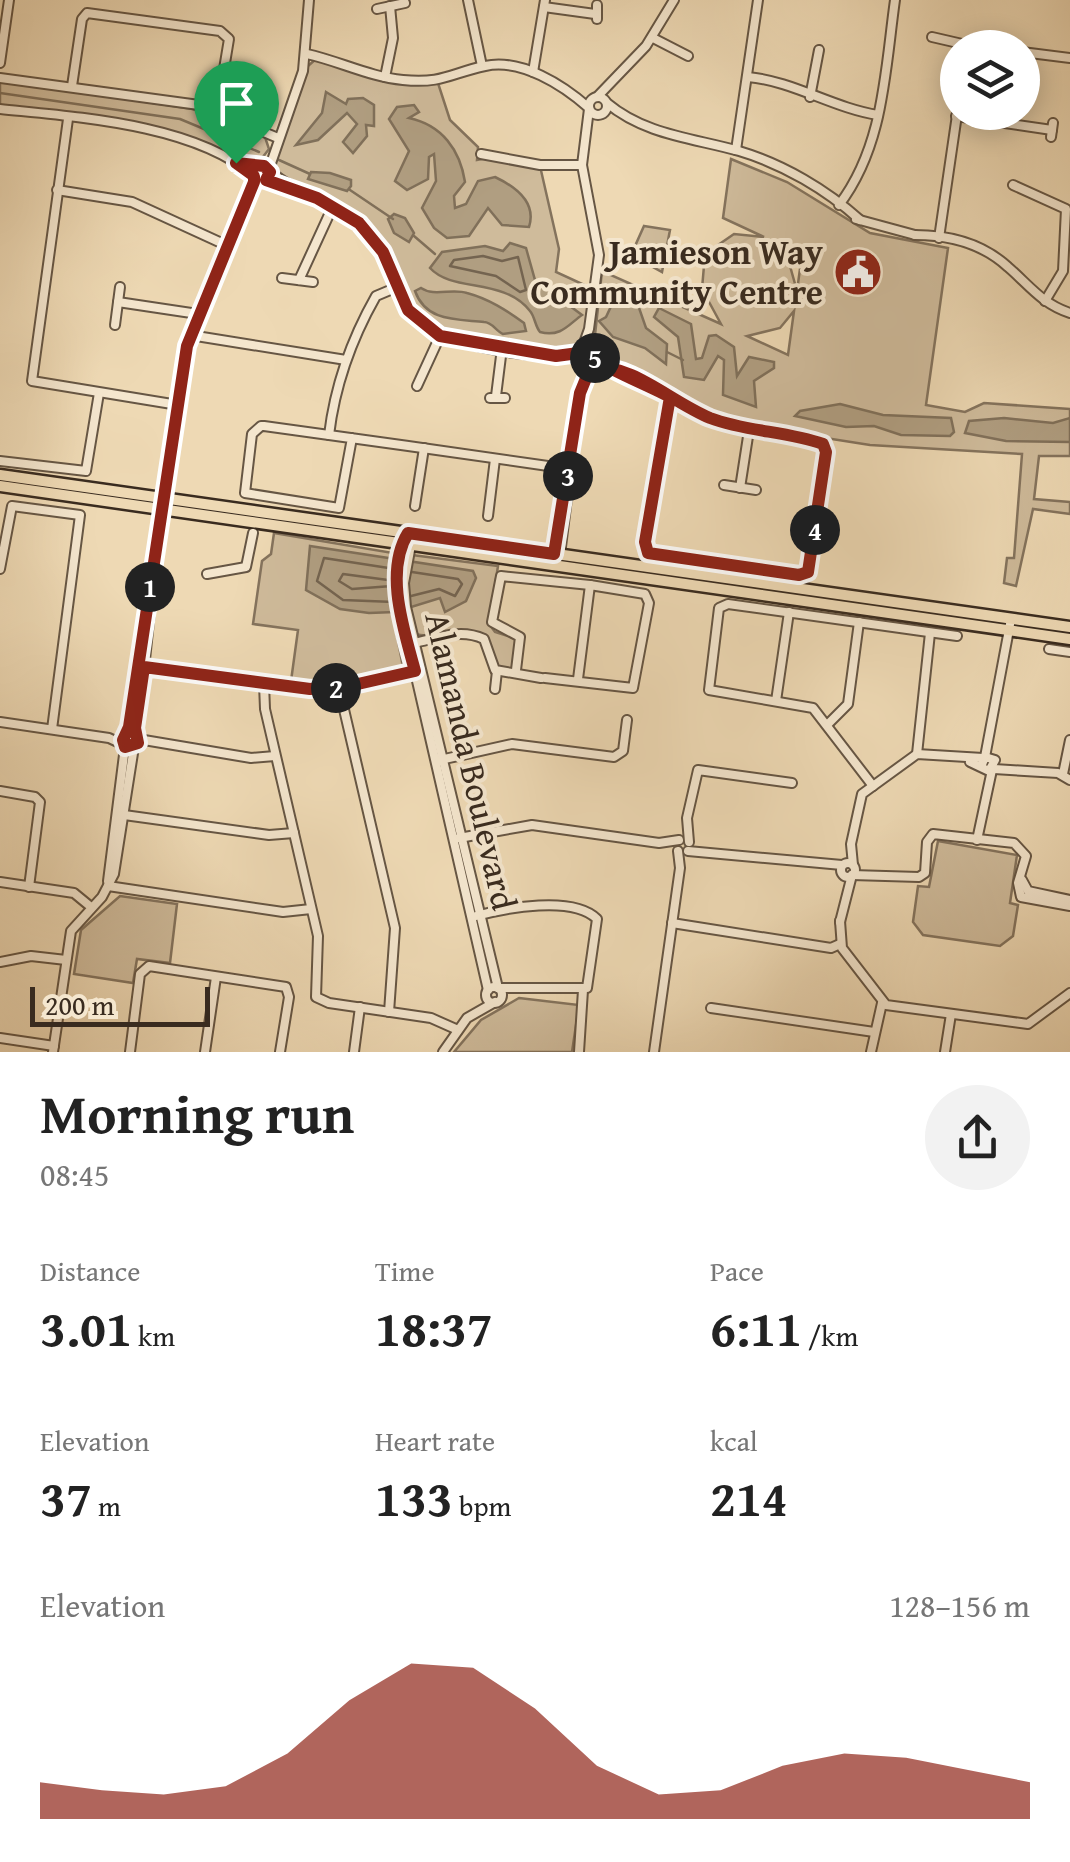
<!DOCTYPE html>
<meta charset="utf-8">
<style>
:root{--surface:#fff;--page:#f2f2f2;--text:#222;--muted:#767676;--accent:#8f2418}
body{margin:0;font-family:"Gentium Book Plus",serif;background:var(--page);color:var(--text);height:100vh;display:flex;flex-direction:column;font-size:38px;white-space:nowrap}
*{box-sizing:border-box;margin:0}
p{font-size:32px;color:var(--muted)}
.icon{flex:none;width:55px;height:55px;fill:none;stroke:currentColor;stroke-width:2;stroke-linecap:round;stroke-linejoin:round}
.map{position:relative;height:1052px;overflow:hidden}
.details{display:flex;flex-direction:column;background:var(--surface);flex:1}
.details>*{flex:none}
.buttons{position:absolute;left:940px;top:30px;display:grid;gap:20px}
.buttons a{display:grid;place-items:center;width:100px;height:100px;border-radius:50%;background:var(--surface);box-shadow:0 5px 25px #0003;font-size:50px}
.scale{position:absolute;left:30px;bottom:25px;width:180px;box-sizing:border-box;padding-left:10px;border:5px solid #392b1f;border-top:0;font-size:28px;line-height:35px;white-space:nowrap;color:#392b1f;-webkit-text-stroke:8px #f4e6ce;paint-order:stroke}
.pin{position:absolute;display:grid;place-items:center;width:85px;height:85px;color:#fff;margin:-102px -42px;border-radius:50% 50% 50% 0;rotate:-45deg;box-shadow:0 0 10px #0007}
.pin .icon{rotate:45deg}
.km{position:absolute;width:50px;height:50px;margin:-25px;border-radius:50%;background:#222;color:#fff;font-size:28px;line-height:50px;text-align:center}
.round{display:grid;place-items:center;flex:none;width:105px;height:105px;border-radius:52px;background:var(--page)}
.overview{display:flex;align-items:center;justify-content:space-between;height:170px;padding:0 40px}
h1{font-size:55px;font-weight:800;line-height:75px}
.stats{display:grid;grid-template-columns:repeat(3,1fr);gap:15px;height:170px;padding:10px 40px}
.stats div{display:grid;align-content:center}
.stats b{font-size:50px;font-weight:800}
.stats small{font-size:28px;font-weight:400}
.stats p{font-size:28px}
.chart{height:280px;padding:20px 40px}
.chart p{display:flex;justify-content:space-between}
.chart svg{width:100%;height:180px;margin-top:10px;fill:var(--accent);opacity:.7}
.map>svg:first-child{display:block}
</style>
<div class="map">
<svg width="1070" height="1052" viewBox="0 0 1070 1052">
<rect width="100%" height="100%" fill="#eed9b4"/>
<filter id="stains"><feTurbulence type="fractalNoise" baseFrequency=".002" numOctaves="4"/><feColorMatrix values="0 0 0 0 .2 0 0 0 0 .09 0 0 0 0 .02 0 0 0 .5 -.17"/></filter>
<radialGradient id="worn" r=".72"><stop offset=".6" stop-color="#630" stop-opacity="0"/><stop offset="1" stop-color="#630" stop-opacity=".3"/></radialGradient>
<g fill="#cfbb9b" stroke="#84735d" stroke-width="2.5" fill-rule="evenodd">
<polygon points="316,59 394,83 438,83 450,120 478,147 477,160 492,157 540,166 559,249 556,272 591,288 584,341 575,354 446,336 413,313 365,226 273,172 272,163 308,66"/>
<polygon points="0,80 193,109 265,137 269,149 259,162 244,163 184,137 0,107"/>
<path d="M731 159 787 182 870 233 948 248 926 405 965 412 984 403 1070 409V456H1039L1034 499 1070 502V514L1033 509 1016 586 1004 583 1007 558H1014L1022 454 870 445 731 423 593 353 602 271 721 324 702 289 705 254 734 234 764 237 723 218ZM770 240 802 254 797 291 790 266ZM794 311 788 355 747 336 780 328Z"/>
<polygon points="644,226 670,230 662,272 631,255"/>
<polygon points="274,533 393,553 392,610 403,667 340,681 291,681 298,630 253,624 262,561 271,554"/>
<path d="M412 555 498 566 489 624 495 632 517 639 512 669 497 668 481 634C461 630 427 639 416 634L407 596Z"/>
<polygon points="640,569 886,604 907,610 639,574"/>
<polygon points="938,841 1017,855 1010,903 1018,905 1013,936 1000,946 923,935 913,922 918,886 929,887"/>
<polygon points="120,896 177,904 170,963 137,959 133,983 74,974 81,930"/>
<polygon points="519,998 579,1005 572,1052 454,1052 481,1020"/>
</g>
<g fill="#b09e81" stroke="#80705a" stroke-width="2.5">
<polygon points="326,92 346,104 348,99 363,98 374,105 374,126 366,125 367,136 353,153 343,142 357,124 347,113 318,140 296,145 322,113"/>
<path d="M414 105 419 112 409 118C442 125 460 150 465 182L454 196 455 208 466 204 478 181 495 177C514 186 537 202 529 227L502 225 488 208 469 236 447 238 434 228 422 208 436 181 434 154 429 157 428 179 407 190 395 181 409 151 389 119 397 107Z"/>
<polygon points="311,172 330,173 351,180 351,186 347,191 308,179"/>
<polygon points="394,214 405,218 414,233 409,242 394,233 388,219"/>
<path d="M510 243 526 248 535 280 582 315C570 323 561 338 540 332 535 326 535 317 530 311 503 277 453 293 430 268L442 252 485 246 503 251Z"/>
<path d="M421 288C434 297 452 288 467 293 489 299 506 310 524 323L526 331 503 334C496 331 492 322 484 322 457 319 426 322 415 291Z"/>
<polygon points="622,298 637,302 646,328 667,344 666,364 645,348 613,337 599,321 606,317 614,300"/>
<polygon points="659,308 691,324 696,359 702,358 709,336 716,335 734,347 737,376 749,357 774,362 774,368 754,381 756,407 723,395 724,360 718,356 704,380 684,377 678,337 654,317"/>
<polygon points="840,404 883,415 951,418 954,432 950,436 901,435 874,426 846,427 795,416 800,411"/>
<polygon points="1004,418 1053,423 1070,418 1070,442 1006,441 965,433 969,421"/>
<polygon points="310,546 473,571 476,578 466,601 445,612 440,598 395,612 369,613 340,609 306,590"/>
</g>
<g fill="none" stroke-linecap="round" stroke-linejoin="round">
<g stroke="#746450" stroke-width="2.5">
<polygon points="483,256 502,261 518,257 526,290 520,292 496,276 450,266 454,260"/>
<polygon points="343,574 388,580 392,586 352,589 339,581"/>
<polyline points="411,596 439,589 455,596 462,584 458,579 412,572"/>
<polyline points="394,602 343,600 317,581 324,558 395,569"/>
</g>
<g stroke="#80705a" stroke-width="2.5">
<polyline points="0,93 180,119 259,152"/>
<polyline points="279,160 310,174"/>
<polyline points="350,190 393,219"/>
<polyline points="414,236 435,254"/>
<polyline points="667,352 683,360"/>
</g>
<g stroke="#665644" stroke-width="12">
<g id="minor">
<polyline points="468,0 482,66"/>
<polyline points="597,5 597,19"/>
<polyline points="544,7 595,14"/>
<polyline points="377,9 405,3"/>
<polyline points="932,37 971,46"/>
<polyline points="653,38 688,56"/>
<polyline points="970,48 991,48"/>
<polyline points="1022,52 1070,58"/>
<path d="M307 54C339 61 370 77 403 80 443 84 451 73 485 66 521 58 563 85 589 108"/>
<polyline points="0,63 9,0"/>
<polyline points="533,72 545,0"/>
<polyline points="385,77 393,38 390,6"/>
<path d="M748 77C793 81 833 108 878 115"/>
<polyline points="0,78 199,105 278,138"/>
<polyline points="72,86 82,19 87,13 220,31 229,39 217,111"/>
<circle cx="598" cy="106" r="9"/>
<polyline points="597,97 646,46 674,0"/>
<polyline points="810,97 819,50"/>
<path d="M607 103C645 135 693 138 739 151 783 164 827 190 860 220"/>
<path d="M0 109C77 117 194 124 254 176"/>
<polyline points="956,116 1052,130"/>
<polyline points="68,119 32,381 178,405"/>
<polyline points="1051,137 1053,123"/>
<polyline points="736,150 758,0"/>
<polyline points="481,154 540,165 582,165"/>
<circle cx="262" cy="173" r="8"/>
<polyline points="269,169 303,71 309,0"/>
<path d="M270 171C297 195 336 201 363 227 387 250 392 279 406 306 427 347 537 360 578 355"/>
<polyline points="1013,185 1066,209 1063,271 1045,301"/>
<polyline points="57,190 132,202 228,246"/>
<path d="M839 205C884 146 885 71 895 0"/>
<polyline points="856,219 915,235"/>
<path d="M915 235C948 235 982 243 1008 267 1029 285 1042 304 1070 313"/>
<polyline points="939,238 958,108"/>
<polyline points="282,278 313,282"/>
<polyline points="299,280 333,206"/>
<polyline points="118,302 198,314"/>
<polyline points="115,325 120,287"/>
<polyline points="190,335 346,360"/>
<circle cx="585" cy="360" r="8"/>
<polyline points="580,354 589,329 599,255 582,165 589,109"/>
<polyline points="593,358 714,419 823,444 826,452 807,573 646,552 669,397"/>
<polyline points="417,386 440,336"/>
<polyline points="496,396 502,348"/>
<polyline points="490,398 505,398"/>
<path d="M329 435C335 385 351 340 376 296L395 288"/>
<path d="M352 438 339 508 245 493 252 434 261 426H264C366 440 467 454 569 469"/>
<polyline points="0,461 86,471 99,393"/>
<polyline points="724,485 756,490"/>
<polyline points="740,488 749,430"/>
<polyline points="415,506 424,448"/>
<polyline points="488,516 495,459"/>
<polyline points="402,543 400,607 488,990"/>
<polyline points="411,545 404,583 406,607 498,988"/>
<polyline points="560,555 580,393 590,367"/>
<polyline points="0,569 12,506 80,515 52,729"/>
<polyline points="207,574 246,567 253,533"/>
<path d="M414 643C438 638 460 628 484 639L495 670 541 678"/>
<polyline points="1049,649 1070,652"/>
<polyline points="138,666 310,689 349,686 419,670"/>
<polyline points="516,670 520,637 492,622 501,576 590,585"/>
<polyline points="545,678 633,688 649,603 645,594 590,585 578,679"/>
<polyline points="264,684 265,709 318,936 316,997 329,1003 431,1018 458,1030"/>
<polyline points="339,688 395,928 389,1012"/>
<polyline points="495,689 497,671"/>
<polyline points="776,701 789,612"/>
<polyline points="0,722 109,738 124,745"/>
<polyline points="829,723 848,704 859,622"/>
<polyline points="126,735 152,583"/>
<polyline points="137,737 158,535 185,357 195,321 250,199 254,177"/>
<polyline points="138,739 251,758 275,756"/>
<polyline points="917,754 930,633"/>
<polyline points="985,757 1011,619"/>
<polyline points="440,760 512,744 614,757 623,751 627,720"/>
<polyline points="970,762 989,771 995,760 985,757 981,767"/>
<polyline points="994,769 1058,773 1070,780"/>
<polyline points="1063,774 1070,740"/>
<polyline points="873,786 813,708 709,690 719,608 728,604 957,636"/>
<polyline points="0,791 35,797 40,802 29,887"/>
<polyline points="117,814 269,835 294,833"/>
<polyline points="459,838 532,825 659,843 679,840"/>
<polyline points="977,840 992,770"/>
<polyline points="689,842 687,818 698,770 792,783"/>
<polyline points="688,851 842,865"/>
<circle cx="848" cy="870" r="7"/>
<polyline points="853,865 851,844 862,794 917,754 983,758"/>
<polyline points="852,875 919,877 925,873 927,842 933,834 1014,843 1026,856 1018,883 1021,897 1070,906"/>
<polyline points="1022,880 1028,891 1070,900"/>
<polyline points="108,881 125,747"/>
<polyline points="0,882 74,893 91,907"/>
<polyline points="108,886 283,912 311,909"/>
<path d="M476 916C506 908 573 895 597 919L587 988H499"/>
<polyline points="840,921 842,948 886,1005 1028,1024 1070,993"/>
<polyline points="840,922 852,875"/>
<polyline points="672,923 831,948 840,944"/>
<polyline points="0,962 31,956 66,960"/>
<circle cx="494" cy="995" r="8"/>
<polyline points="711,1008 874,1032"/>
<polyline points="0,1038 54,1046"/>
<polyline points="53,1052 71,931 102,897 114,874 134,747"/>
<polyline points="130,1052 140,974 149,966 286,987 289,997 280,1052"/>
<polyline points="205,1052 216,977"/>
<polyline points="354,1052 360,1007"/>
<polyline points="443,1052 467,1018 495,1002"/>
<polyline points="579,1052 583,990"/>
<polyline points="654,1052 680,868 678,851"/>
<polyline points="871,1052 882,1003"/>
<polyline points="945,1052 951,1014"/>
</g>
</g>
<g stroke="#392b1f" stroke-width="15">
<g id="major">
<polyline points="0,475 1070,627"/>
<polyline points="0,486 1070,639"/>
</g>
</g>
<use href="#minor" stroke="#f4e6ce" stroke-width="8"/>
<use href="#major" stroke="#eed9b4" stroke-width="10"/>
</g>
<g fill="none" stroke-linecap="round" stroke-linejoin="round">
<g stroke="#fff" stroke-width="20">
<path id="route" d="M236 163 254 176V182L187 346 129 727 123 740 125 747 138 743 135 728 144 667 310 689 349 686 415 671C404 630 384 572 408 533L554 554 580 393 591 366C634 365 671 402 710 418 747 432 787 431 823 444L826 452 808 572 799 575 648 553 645 542 670 397C644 383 607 370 586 352L556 356 440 336 408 310 383 252 359 223 317 198 266 180 270 172 264 166 236 163"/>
</g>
<use href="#route" stroke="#8f2418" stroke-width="12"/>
</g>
<defs>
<g id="civic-disc" transform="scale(2.5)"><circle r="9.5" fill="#8f2418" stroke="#f4e6ce"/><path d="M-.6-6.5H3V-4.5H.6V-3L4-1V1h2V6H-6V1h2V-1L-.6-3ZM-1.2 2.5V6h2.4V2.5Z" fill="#fff"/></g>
</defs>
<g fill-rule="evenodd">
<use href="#civic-disc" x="858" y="272"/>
</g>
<g text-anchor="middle" stroke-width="8" stroke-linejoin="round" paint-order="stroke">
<g font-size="35" font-weight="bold" fill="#392b1f" stroke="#f4e6ce" text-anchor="end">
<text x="823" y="264">Jamieson Way<tspan x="823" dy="40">Community Centre</tspan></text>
</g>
<g font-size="35" fill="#392b1f" stroke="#f4e6ce">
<text transform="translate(471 761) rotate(77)" y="12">Alamanda Boulevard</text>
</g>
</g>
<rect width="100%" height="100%" filter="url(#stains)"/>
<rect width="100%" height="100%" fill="url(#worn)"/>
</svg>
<div class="buttons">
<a><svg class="icon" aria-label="layers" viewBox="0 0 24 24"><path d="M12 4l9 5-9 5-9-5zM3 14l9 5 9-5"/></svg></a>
</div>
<div class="scale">200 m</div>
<div class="pin" style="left:236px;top:163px;background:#1e9e55"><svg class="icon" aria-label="arrive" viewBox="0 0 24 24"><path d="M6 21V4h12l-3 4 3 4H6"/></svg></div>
<b class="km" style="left:150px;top:587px">1</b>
<b class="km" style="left:336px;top:688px">2</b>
<b class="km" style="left:568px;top:476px">3</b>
<b class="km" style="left:815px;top:530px">4</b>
<b class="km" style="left:595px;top:358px">5</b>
</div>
<section class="details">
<div class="overview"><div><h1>Morning run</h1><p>08:45</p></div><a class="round"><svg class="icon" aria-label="share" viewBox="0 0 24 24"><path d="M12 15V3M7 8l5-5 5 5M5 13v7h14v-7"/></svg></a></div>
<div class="stats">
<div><p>Distance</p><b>3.01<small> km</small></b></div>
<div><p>Time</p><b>18:37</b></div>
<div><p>Pace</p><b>6:11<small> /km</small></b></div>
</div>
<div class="stats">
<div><p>Elevation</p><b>37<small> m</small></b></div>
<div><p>Heart rate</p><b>133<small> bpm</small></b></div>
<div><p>kcal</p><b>214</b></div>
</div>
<div class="chart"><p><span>Elevation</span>128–156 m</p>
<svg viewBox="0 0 160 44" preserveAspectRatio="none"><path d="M0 44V35L10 37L20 38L30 36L40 28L50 15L60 6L70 7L80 17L90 31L100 38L110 37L120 31L130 28L140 29L150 32L160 35V44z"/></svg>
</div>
</section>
